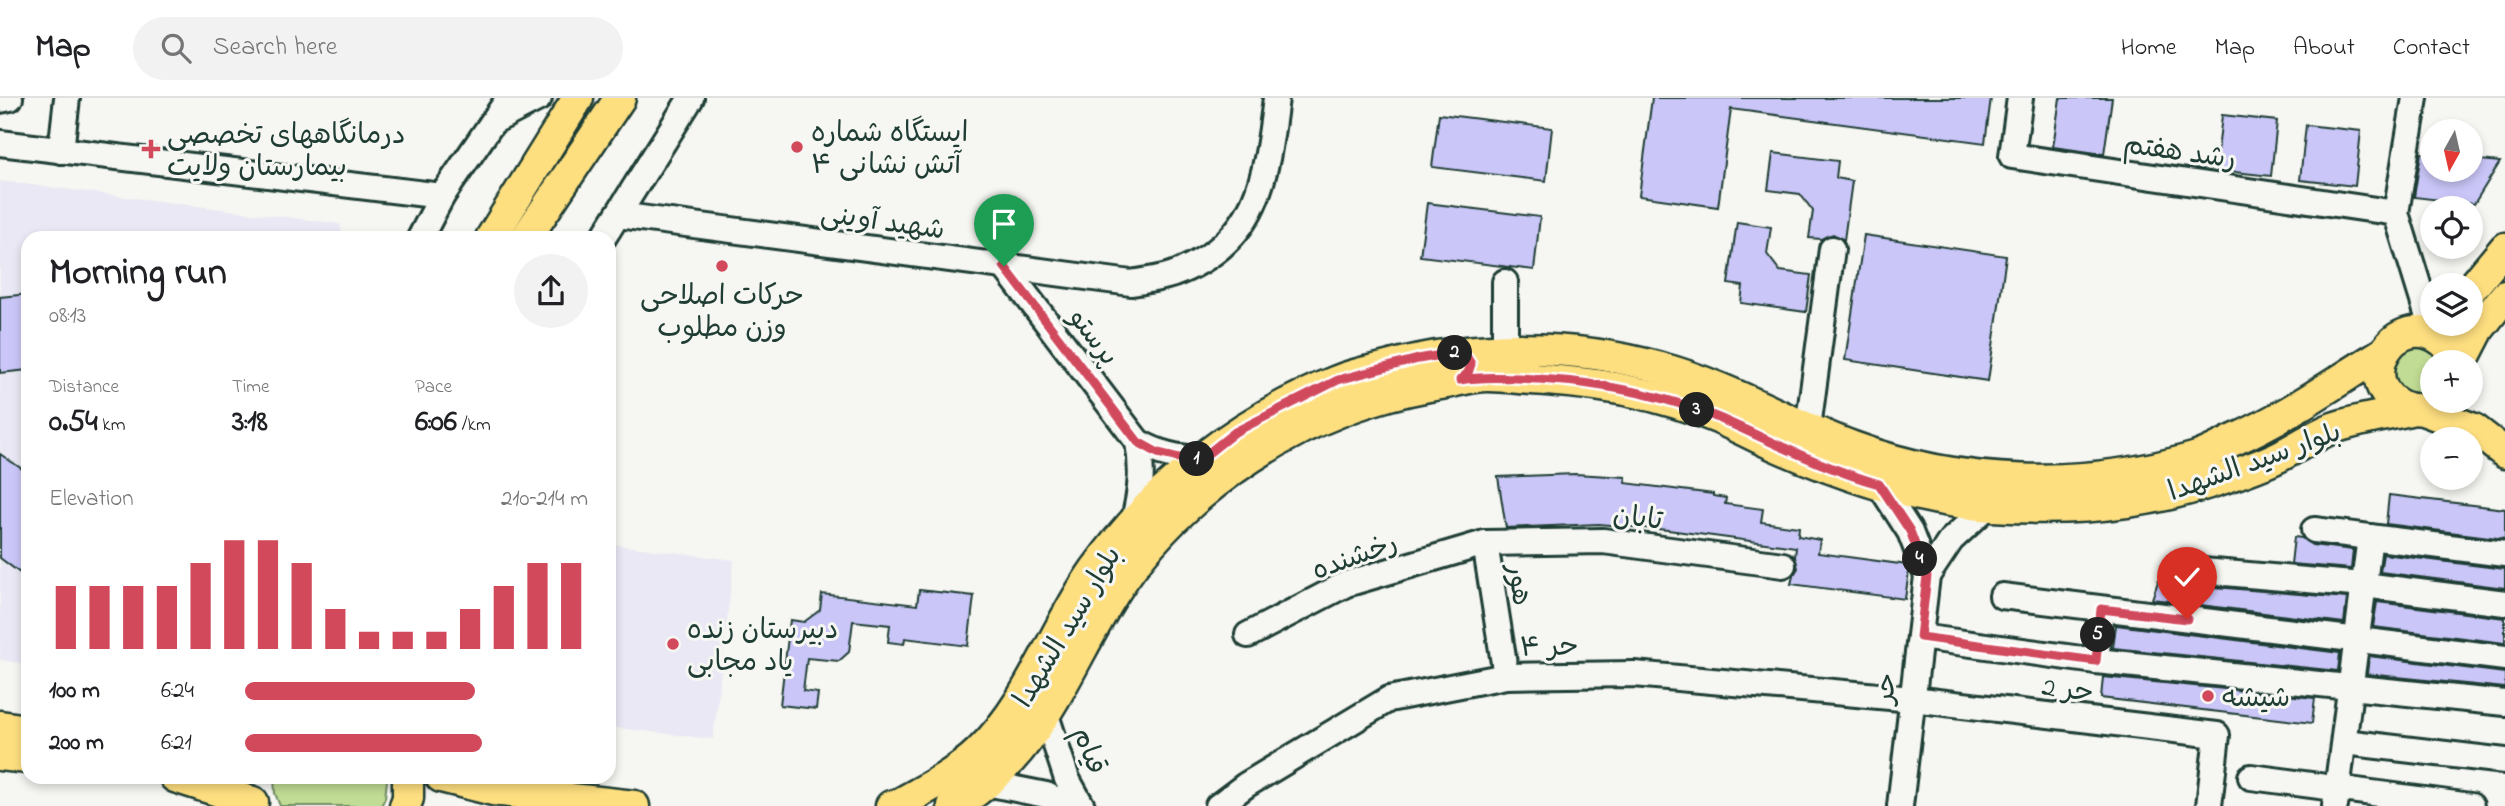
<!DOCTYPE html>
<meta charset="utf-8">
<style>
:root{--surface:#fff;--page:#f2f2f2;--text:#202124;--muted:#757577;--line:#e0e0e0;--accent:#d1495b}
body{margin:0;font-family:"Indie Flower","Playpen Sans Arabic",sans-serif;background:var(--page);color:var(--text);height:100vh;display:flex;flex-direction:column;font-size:26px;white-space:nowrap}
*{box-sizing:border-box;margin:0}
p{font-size:23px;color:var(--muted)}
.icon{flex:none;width:38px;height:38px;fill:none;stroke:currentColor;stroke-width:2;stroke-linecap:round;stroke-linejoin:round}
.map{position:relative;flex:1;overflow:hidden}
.drawer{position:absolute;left:21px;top:133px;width:595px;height:553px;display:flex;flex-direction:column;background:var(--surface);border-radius:21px;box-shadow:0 4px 10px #0003}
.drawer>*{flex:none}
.needle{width:46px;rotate:188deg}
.buttons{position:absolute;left:2420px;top:21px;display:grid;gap:14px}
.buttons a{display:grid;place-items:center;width:63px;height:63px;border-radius:50%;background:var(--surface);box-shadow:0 4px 10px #0003;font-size:35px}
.pin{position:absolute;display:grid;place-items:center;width:60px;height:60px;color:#fff;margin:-72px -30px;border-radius:50% 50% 50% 0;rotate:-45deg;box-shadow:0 0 7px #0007}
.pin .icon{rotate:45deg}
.km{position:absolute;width:35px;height:35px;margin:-18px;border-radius:50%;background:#222;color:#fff;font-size:19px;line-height:35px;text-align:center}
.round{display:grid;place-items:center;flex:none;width:74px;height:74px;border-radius:37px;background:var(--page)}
.headline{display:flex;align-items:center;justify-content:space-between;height:119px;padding:0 28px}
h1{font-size:38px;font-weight:700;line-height:52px}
.stats{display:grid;grid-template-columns:repeat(3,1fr);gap:10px;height:119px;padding:7px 28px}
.stats div{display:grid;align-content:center}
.stats b{font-size:30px;font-weight:700}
.stats small{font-size:19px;font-weight:400}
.stats p{font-size:19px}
.chart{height:196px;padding:14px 28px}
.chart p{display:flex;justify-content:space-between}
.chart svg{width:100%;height:126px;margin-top:7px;stroke:var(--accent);stroke-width:6}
ul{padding:0 28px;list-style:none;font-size:23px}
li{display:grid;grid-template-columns:112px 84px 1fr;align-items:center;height:52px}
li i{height:18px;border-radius:9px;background:var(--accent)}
header{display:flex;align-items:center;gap:42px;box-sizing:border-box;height:98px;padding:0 35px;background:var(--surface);border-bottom:2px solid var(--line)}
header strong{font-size:33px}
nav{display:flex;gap:38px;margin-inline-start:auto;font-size:24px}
.search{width:490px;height:63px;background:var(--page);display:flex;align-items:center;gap:18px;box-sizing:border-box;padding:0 24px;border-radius:38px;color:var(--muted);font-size:26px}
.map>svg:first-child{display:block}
</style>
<header>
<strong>Map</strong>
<div class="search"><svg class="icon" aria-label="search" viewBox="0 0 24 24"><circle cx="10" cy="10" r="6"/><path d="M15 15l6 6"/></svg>Search here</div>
<nav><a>Home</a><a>Map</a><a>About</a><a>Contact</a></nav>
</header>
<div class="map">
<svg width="2505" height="708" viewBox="0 0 2505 708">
<rect width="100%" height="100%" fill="#f6f6f2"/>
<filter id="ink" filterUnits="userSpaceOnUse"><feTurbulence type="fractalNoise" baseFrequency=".0143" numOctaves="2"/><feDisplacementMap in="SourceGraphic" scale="14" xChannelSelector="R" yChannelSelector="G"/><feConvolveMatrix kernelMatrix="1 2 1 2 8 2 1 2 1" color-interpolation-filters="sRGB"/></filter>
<g filter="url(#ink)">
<g fill="#e9e8f4">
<polygon points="0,83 340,126 343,139 28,140 28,566 0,562"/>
<polygon points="609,446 734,462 713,641 609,629"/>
</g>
<g fill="#c1dc94" stroke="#708c64" stroke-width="2">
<polygon points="2406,236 2456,264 2432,264 2432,303 2409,311 2383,255"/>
<polygon points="274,679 386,679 387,682 385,700 381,708 280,708 275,695"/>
</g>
<g fill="#cac6f8" stroke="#1f3d34" stroke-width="2">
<polygon points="1652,0 1991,0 1985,45 1731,11 1718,109 1639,98"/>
<polygon points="2060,0 2112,0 2104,56 2053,49"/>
<polygon points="1439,16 1552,30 1546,83 1432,69"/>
<polygon points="2222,17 2277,23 2271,78 2216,72"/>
<polygon points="2306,27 2361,33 2355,88 2300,82"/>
<polygon points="1773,55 1838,63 1836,80 1852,83 1844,142 1833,136 1821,141 1809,140 1813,113 1800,96 1768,92"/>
<polygon points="2421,55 2432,56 2432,72 2471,72 2471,61 2500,64 2474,106 2414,99"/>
<polygon points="1427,105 1540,119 1534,172 1420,158"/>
<polygon points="1737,124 1771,129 1767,156 1780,173 1811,177 1806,214 1741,205 1743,188 1728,186"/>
<polygon points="1864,137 2006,158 1988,283 1845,262"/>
<polygon points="28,196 28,272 0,275 0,199"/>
<polygon points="0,356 28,375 28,481 0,460"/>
<polygon points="1575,376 1626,379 1625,385 1713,396 1713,398 1726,400 1725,406 1763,411 1761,424 1799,429 1798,438 1820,442 1818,455 1907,467 1909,473 1905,501 1791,486 1793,478 1798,470 1795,459 1796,449 1668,432 1599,426 1506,430 1498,379"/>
<polygon points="2389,397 2505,411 2505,441 2386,426"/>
<polygon points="2294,439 2302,440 2312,447 2353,452 2351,471 2291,466"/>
<polygon points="2383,456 2505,471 2505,490 2380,474"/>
<polygon points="2161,475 2177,477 2182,484 2190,487 2347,500 2344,525 2152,501"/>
<polygon points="919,492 974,498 968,548 905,540 904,546 888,544 890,527 853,523 849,554 839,563 807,560 803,593 818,595 816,611 780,607 790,522 804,524 820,512 822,496 917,507"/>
<polygon points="2377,504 2505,520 2505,545 2373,529"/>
<polygon points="2116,527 2340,555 2338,573 2113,550"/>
<polygon points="2369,558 2505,575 2505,590 2367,576"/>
<polygon points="2103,579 2315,600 2312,625 2101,600"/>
</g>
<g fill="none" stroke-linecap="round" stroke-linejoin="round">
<g stroke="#1f3d34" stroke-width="30">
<g id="minor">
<polyline points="2020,0 2012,58 2396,115"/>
<polyline points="2415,0 2396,115 2428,219"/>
<polyline points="0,2 10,0"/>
<polyline points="496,22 539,0"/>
<polyline points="0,45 442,98"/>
<polyline points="61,53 67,0"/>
<path d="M618 117 1131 185C1146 182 1164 181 1179 174 1260 140 1266 78 1276 0"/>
<polyline points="420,140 442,98 509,0"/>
<polyline points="603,140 691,0"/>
<path d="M1004 168 1138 344C1159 356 1177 360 1201 361"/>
<polyline points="1505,250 1505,184"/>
<polyline points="1808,330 1832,151"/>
<polyline points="1879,386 1910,434 1927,478 1900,708"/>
<path d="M1134 421C1141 394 1143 372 1138 344"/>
<polyline points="2314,432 2505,456"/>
<polyline points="1485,445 1506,578"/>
<polyline points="2191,472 2364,487 2505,505"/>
<polyline points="1927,478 1951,442 1988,408"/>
<polyline points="2002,498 2505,560"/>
<polyline points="1248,537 1346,486 1485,445 1603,443 1783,467"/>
<polyline points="1920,539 2096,563 2505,605"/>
<polyline points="2096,563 2101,511"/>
<polyline points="1046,617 1067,681 1082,708"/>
<polyline points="2344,644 2505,663"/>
<polyline points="2251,679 2471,708"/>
<polyline points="986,685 1046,697 1067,708"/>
<polyline points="1218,708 1246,687 1389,601 1506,578 1634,576 1912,601 2217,637 2209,708"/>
<polyline points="2335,708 2370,439"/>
</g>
</g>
<g stroke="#1f3d34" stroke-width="35">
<g id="major">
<polyline points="491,140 578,0"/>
<polyline points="526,140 620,0"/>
<polyline points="2471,191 2505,150"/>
<polyline points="2462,264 2479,231 2505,198"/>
<path d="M2442 303C2430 312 2416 314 2402 308 2351 284 2395 209 2441 242 2449 248 2454 255 2456 264"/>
<polyline points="2423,312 2474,331 2505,355"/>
<polyline points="0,628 28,632"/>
<polyline points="0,657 28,660"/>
<polyline points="175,679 253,704"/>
<polyline points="441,679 493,692 634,708"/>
<polyline points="405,708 408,700 408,679"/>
<path d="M891 708 899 706C927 690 956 676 979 654 1032 603 1053 531 1095 472 1156 387 1239 322 1337 283 1353 276 1371 273 1387 269 1476 245 1572 245 1661 270 1728 288 1788 325 1853 349 1961 389 2084 392 2194 360 2208 356 2221 348 2234 342 2286 319 2334 285 2383 255"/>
<path d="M953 708C1038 661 1065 572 1114 495 1159 424 1227 368 1302 330 1350 307 1394 293 1447 285 1460 282 1475 278 1488 278 1502 278 1517 280 1531 281 1599 285 1656 294 1720 321 1740 330 1760 341 1781 350 1847 379 1919 403 1992 408 2064 413 2140 408 2209 385 2233 377 2258 369 2280 358 2298 349 2315 337 2333 330 2359 321 2389 317 2415 311"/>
</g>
</g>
<use href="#minor" stroke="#f6f6f2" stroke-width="24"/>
<use href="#major" stroke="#fedf80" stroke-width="30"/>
</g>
</g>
<g fill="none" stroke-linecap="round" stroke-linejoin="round" filter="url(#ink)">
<g stroke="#fff" stroke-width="14">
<path id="route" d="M1004 168 1138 344 1158 355 1179 360 1201 361 1235 334 1338 282 1418 261 1453 255 1466 258 1471 266 1468 275 1460 282C1487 278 1512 280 1539 281 1602 285 1663 296 1721 321 1773 344 1823 370 1879 386L1910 433 1927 478 1920 539 2096 563 2101 511 2187 521"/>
</g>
<use href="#route" stroke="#d1495b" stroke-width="9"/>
</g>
<g fill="#d1495b" stroke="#f6f6f2" stroke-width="2.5">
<circle cx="797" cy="49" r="7"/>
<path d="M147.5 40.5h7v7h7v7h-7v7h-7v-7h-7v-7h7z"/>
<circle cx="722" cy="168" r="7"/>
<circle cx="673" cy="546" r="7"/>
<circle cx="2208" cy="598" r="7"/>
</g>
<g text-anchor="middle" stroke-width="6" stroke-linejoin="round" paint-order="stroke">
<g font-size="28" fill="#1f3d34" stroke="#f6f6f2" text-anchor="start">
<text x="811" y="43">ایستگاه شماره<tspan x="811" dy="32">۴ آتش نشانی</tspan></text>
<text x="167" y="45">درمانگاههای تخصصی<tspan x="167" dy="32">بیمارستان ولایت</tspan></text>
<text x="722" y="206" text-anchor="middle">حرکات اصلاحی<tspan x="722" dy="32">وزن مطلوب</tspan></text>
<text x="687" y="540">دبیرستان زنده<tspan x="687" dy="32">یاد مجابی</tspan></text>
<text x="2222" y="608">شیشه</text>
</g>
<g font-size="28" fill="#1f3d34" stroke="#f6f6f2">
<text transform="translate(2180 52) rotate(8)" y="10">رشد هفتم</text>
<text transform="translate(883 122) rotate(8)" y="10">شهید آوینی</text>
<text transform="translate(1095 238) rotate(53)" y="10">پرستو</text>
<text transform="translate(2254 362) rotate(-20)" y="10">بلوار سید الشهدا</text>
<text transform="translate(1638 418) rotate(7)" y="10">تابان</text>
<text transform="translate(1354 457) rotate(-20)" y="10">رخشنده</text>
<text transform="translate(1521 486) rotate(81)" y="10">هور</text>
<text transform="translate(1066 528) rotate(-59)" y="10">بلوار سید الشهدا</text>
<text transform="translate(1549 547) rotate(-1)" y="10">حر ۴</text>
<text transform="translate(1884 590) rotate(-83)" y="10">حر</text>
<text transform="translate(2068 590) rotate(7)" y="10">حر 2</text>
<text transform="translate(1091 652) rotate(69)" y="10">قیام</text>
</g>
</g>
</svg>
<div class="buttons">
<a><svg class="needle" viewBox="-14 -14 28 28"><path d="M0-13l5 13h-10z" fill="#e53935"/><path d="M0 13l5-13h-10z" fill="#757577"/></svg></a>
<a><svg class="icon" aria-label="locate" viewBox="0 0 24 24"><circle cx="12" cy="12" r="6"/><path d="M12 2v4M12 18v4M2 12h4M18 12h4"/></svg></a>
<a><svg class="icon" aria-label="layers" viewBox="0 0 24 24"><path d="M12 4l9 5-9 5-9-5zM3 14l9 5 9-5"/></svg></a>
<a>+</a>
<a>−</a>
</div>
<div class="pin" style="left:1004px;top:168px;background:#1e9e55"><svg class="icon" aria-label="arrive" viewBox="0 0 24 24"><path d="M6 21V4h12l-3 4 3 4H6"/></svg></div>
<div class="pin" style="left:2187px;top:521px;background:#d93025"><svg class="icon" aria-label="check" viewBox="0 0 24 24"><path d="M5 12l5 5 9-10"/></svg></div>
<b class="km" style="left:1197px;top:361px">1</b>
<b class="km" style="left:1455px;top:255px">2</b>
<b class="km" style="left:1697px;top:312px">3</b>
<b class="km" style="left:1920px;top:461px">4</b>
<b class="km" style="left:2098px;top:537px">5</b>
<section class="drawer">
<div class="headline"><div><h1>Morning run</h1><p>08:13</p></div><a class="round"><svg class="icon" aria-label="share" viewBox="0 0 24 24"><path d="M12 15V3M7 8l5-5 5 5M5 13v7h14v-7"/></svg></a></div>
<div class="stats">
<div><p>Distance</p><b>0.54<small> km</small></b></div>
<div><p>Time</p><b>3:18</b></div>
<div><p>Pace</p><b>6:06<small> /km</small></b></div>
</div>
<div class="chart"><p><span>Elevation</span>210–214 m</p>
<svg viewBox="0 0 160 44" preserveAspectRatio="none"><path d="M5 44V22M15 44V22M25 44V22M35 44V22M45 44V14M55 44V6M65 44V6M75 44V14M85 44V30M95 44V38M105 44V38M115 44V38M125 44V30M135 44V22M145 44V14M155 44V14"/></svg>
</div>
<ul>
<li><b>100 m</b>6:24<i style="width:67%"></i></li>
<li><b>200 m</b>6:21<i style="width:69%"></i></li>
</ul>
</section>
</div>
